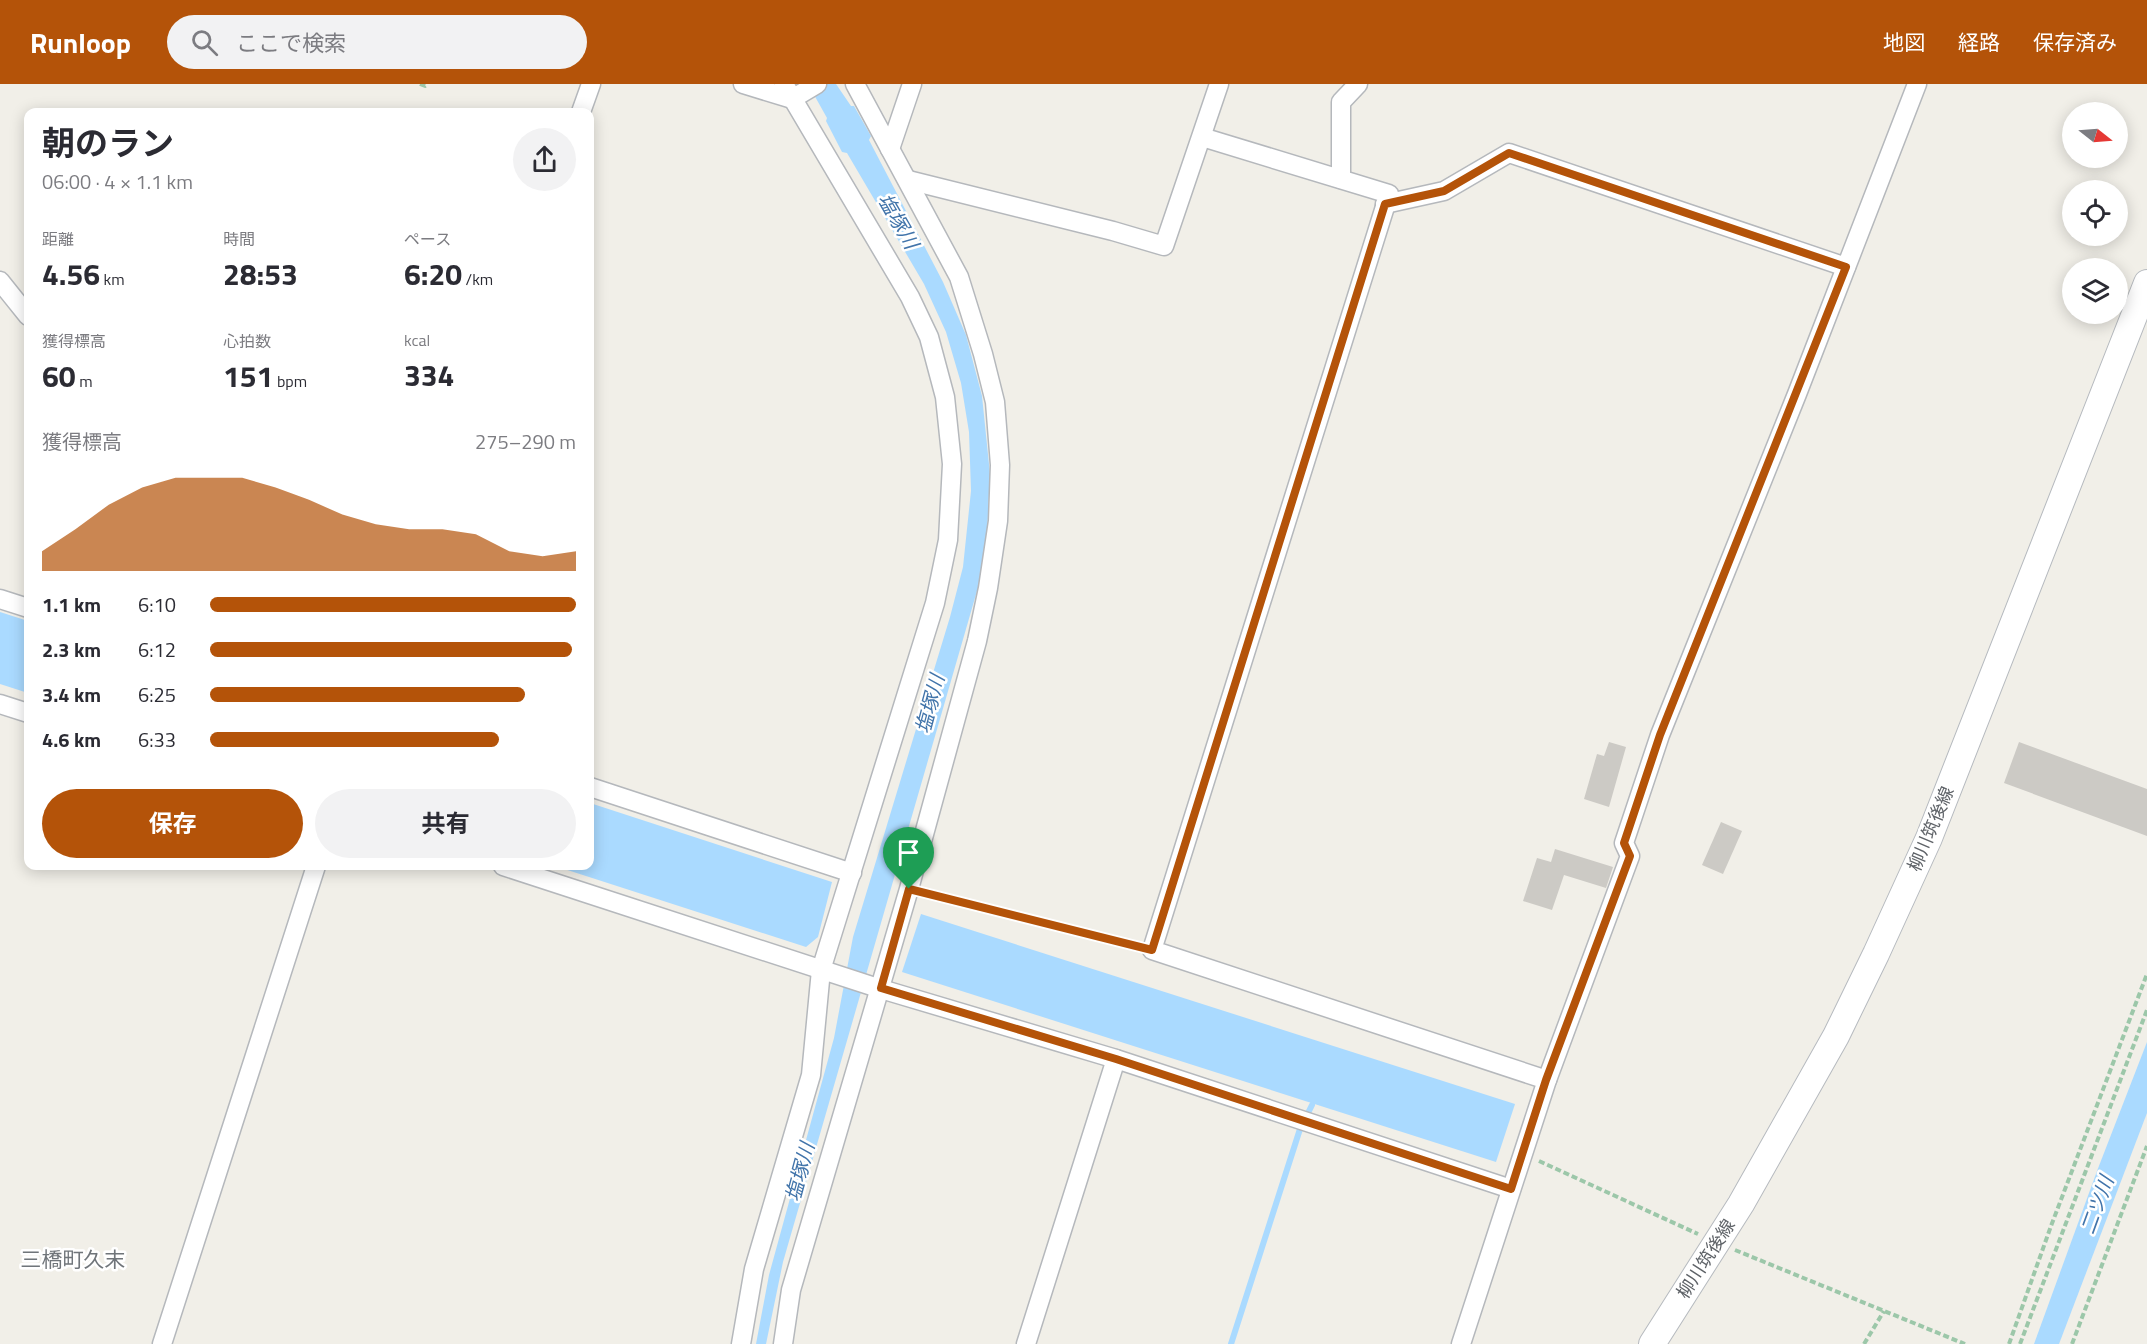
<!DOCTYPE html>
<html lang="ja">
<meta charset="utf-8">
<style>
:root{--surface:#fff;--page:#f2f2f3;--text:#2b2b33;--muted:#7c7c81;--accent:#b45309}
body{margin:0;font-family:"Titillium Web","Noto Sans JP",sans-serif;background:var(--page);color:var(--text);height:100vh;display:flex;flex-direction:column;font-size:22px;white-space:nowrap}
*{box-sizing:border-box;margin:0}
p{font-size:20px;color:var(--muted)}
.icon{flex:none;width:33px;height:33px;fill:none;stroke:currentColor;stroke-width:2;stroke-linecap:round;stroke-linejoin:round}
.map{position:relative;flex:1;overflow:hidden}
.drawer{position:absolute;left:24px;top:24px;width:570px;height:762px;display:flex;flex-direction:column;background:var(--surface);border-radius:12px;box-shadow:0 3px 15px #0003}
.drawer>*{flex:none}
.needle{width:39px;rotate:107deg}
.buttons{position:absolute;left:2062px;top:18px;display:grid;gap:12px}
.buttons a{display:grid;place-items:center;width:66px;height:66px;border-radius:50%;background:var(--surface);box-shadow:0 3px 15px #0003;font-size:30px}
.pin{position:absolute;display:grid;place-items:center;width:51px;height:51px;color:#fff;margin:-62px -26px;border-radius:50% 50% 50% 0;rotate:-45deg;box-shadow:0 0 6px #0007}
.pin .icon{rotate:45deg}
.round{display:grid;place-items:center;flex:none;width:63px;height:63px;border-radius:32px;background:var(--page)}
.head{display:flex;align-items:center;justify-content:space-between;height:102px;padding:0 18px}
h1{font-size:33px;font-weight:700;line-height:45px}
.figures{display:grid;grid-template-columns:repeat(3,1fr);gap:9px;height:102px;padding:6px 18px}
.figures div{display:grid;align-content:center}
.figures b{font-size:30px;font-weight:700}
.figures small{font-size:16px;font-weight:400}
.figures p{font-size:16px}
.chart{height:168px;padding:12px 18px}
.chart p{display:flex;justify-content:space-between}
.chart svg{width:100%;height:108px;margin-top:6px;fill:var(--accent);opacity:.7}
.primary-button{display:flex;gap:12px;margin-top:auto;padding:12px 18px}
.primary-button a{flex:1;height:69px;border-radius:36px;background:var(--accent);color:#fff;font-size:24px;font-weight:700;line-height:69px;text-align:center}
.primary-button a+a{background:var(--page);color:var(--text)}
ul{padding:0 18px;list-style:none;font-size:20px}
li{display:grid;grid-template-columns:96px 72px 1fr;align-items:center;height:45px}
li i{height:15px;border-radius:8px;background:var(--accent)}
header{display:flex;align-items:center;gap:36px;box-sizing:border-box;height:84px;padding:0 30px;background:var(--accent);color:#fff}
header strong{font-size:28px}
nav{display:flex;gap:33px;margin-inline-start:auto;font-size:21px}
.search{width:420px;height:54px;background:var(--page);display:flex;align-items:center;gap:15px;box-sizing:border-box;padding:0 21px;border-radius:33px;color:var(--muted);font-size:22px}
.map>svg:first-child{display:block}
</style>
<header>
<strong>Runloop</strong>
<div class="search"><svg class="icon" aria-label="search" viewBox="0 0 24 24"><circle cx="10" cy="10" r="6"/><path d="M15 15l6 6"/></svg>ここで検索</div>
<nav><a>地図</a><a>経路</a><a>保存済み</a></nav>
</header>
<div class="map">
<svg width="2147" height="1260" viewBox="0 0 2147 1260">
<rect width="100%" height="100%" fill="#f1efe8"/>
<g fill="#aadaff">
<polygon points="808,0 836,0 851,22 854,22 871,52 869,56 943,198 966,251 982,312 990,390 987,450 979,500 783,1178 766,1260 756,1260 769,1191 834,954 853,853 950,533 963,483 971,407 969,348 961,299 946,248 924,200 847,69 842,68 826,37 827,34"/>
<polygon points="0,528 28,537 28,609 0,600"/>
<polygon points="590,719 832,798 818,853 806,863 555,782 590,782"/>
<polygon points="921,830 1515,1020 1496,1078 902,888"/>
<polygon points="2147,958 2147,1029 2059,1260 2034,1260 2097,1087"/>
</g>
<g fill="none" stroke-linecap="round" stroke-linejoin="round">
<polyline stroke="#aadaff" stroke-width="6" points="1231,1260 1300,1045 1312,1021"/>
</g>
<g fill="#cccac5">
<polygon points="1609,658 1626,663 1609,723 1584,715 1597,670 1604,672"/>
<polygon points="2019,658 2147,705 2147,752 2004,699"/>
<polygon points="1721,738 1742,747 1723,790 1702,781"/>
<polygon points="1555,765 1613,783 1606,804 1564,791 1552,826 1523,817 1537,774 1551,778"/>
</g>
<g fill="none" stroke-linecap="round" stroke-linejoin="round">
<g stroke="#b5b8bc" stroke-width="21">
<g id="street">
<polyline points="743,0 792,15 817,0"/>
<polyline points="581,28 591,0"/>
<polyline points="1202,53 1389,110 1152,866 1547,996"/>
<polyline points="890,65 912,0"/>
<polyline points="1341,95 1341,18 1358,0"/>
<polyline points="908,96 1113,147 1164,162 1219,0"/>
<polyline points="1385,120 1444,107 1509,69 1846,183"/>
<polyline points="0,197 28,232"/>
<polyline points="0,515 28,524"/>
<polyline points="0,620 28,629"/>
<polyline points="590,703 852,789"/>
<polyline points="503,782 881,905 1116,975 1511,1105"/>
<polyline points="162,1260 316,782"/>
<polyline points="741,1260 754,1185 811,991 821,886 935,519 948,456 952,380 945,313 929,253 910,213 784,0"/>
<polyline points="783,1260 791,1206 909,805 977,557 988,504 998,437 1000,381 995,318 983,270 959,193 855,0"/>
<polyline points="1026,1260 1116,975"/>
<polyline points="1461,1260 1547,996 1630,772 1624,759 1660,651 1797,310 1917,0"/>
</g>
</g>
<g stroke="#b6babf" stroke-width="28">
<polyline id="secondary" points="1652,1260 1741,1120 1836,952 1876,870 1929,754 2147,199"/>
</g>
<g stroke="#9cc7a9" stroke-width="4" stroke-dasharray="6 3" stroke-linecap="butt">
<polyline points="420,0 425,2 428,0"/>
<polyline points="926,809 1137,862"/>
<polyline points="1539,1077 1698,1150"/>
<polyline points="1735,1166 1965,1260"/>
<polyline points="1864,1260 1884,1227"/>
<polyline points="2009,1260 2051,1142 2147,890"/>
<polyline points="2020,1260 2147,926"/>
<polyline points="2072,1260 2147,1062"/>
</g>
<use href="#street" stroke="#fff" stroke-width="18"/>
<use href="#secondary" stroke="#fff" stroke-width="26"/>
</g>
<g fill="none" stroke-linecap="round" stroke-linejoin="round">
<g stroke="#fff" stroke-width="12">
<polygon id="route" points="1509,69 1846,183 1660,651 1624,759 1630,772 1546,996 1511,1105 1116,975 881,904 909,805 1152,866 1385,120 1444,107"/>
</g>
<use href="#route" stroke="#b45309" stroke-width="8"/>
</g>
<g text-anchor="middle" stroke-width="5" stroke-linejoin="round" paint-order="stroke">
<g font-size="18" fill="#5f6368" stroke="#fff">
<text transform="translate(1931 745) rotate(-67)" y="6">柳川筑後線</text>
<text transform="translate(1706 1175) rotate(-57)" y="6">柳川筑後線</text>
</g>
<g font-size="20" font-style="italic" fill="#4174aa" stroke="#fff">
<text transform="translate(898 137) rotate(60)" y="7">塩塚川</text>
<text transform="translate(930 620) rotate(-75)" y="7">塩塚川</text>
<text transform="translate(800 1088) rotate(-75)" y="7">塩塚川</text>
<text transform="translate(2097 1121) rotate(-70)" y="7">二ツ川</text>
</g>
<g font-size="21" fill="#70757a" stroke="#fff">
<text x="73" y="1183">三橋町久末</text>
</g>
</g>
</svg>
<div class="buttons">
<a><svg class="needle" viewBox="-14 -14 28 28"><path d="M0-13l5 13h-10z" fill="#e53935"/><path d="M0 13l5-13h-10z" fill="#7c7c81"/></svg></a>
<a><svg class="icon" aria-label="locate" viewBox="0 0 24 24"><circle cx="12" cy="12" r="6"/><path d="M12 2v4M12 18v4M2 12h4M18 12h4"/></svg></a>
<a><svg class="icon" aria-label="layers" viewBox="0 0 24 24"><path d="M12 4l9 5-9 5-9-5zM3 14l9 5 9-5"/></svg></a>
</div>
<div class="pin" style="left:909px;top:805px;background:#1e9e55"><svg class="icon" aria-label="arrive" viewBox="0 0 24 24"><path d="M6 21V4h12l-3 4 3 4H6"/></svg></div>
<section class="drawer">
<div class="head"><div><h1>朝のラン</h1><p>06:00 · 4 × 1.1 km</p></div><a class="round"><svg class="icon" aria-label="share" viewBox="0 0 24 24"><path d="M12 15V3M7 8l5-5 5 5M5 13v7h14v-7"/></svg></a></div>
<div class="figures">
<div><p>距離</p><b>4.56<small> km</small></b></div>
<div><p>時間</p><b>28:53</b></div>
<div><p>ペース</p><b>6:20<small> /km</small></b></div>
</div>
<div class="figures">
<div><p>獲得標高</p><b>60<small> m</small></b></div>
<div><p>心拍数</p><b>151<small> bpm</small></b></div>
<div><p>kcal</p><b>334</b></div>
</div>
<div class="chart"><p><span>獲得標高</span>275–290 m</p>
<svg viewBox="0 0 160 44" preserveAspectRatio="none"><path d="M0 44V36L10 27L20 17L30 10L40 6L50 6L60 6L70 10L80 15L90 21L100 25L110 27L120 27L130 29L140 36L150 38L160 36V44z"/></svg>
</div>
<ul>
<li><b>1.1 km</b>6:10<i style="width:100%"></i></li>
<li><b>2.3 km</b>6:12<i style="width:99%"></i></li>
<li><b>3.4 km</b>6:25<i style="width:86%"></i></li>
<li><b>4.6 km</b>6:33<i style="width:79%"></i></li>
</ul>
<div class="primary-button"><a>保存</a><a>共有</a></div>
</section>
</div>
